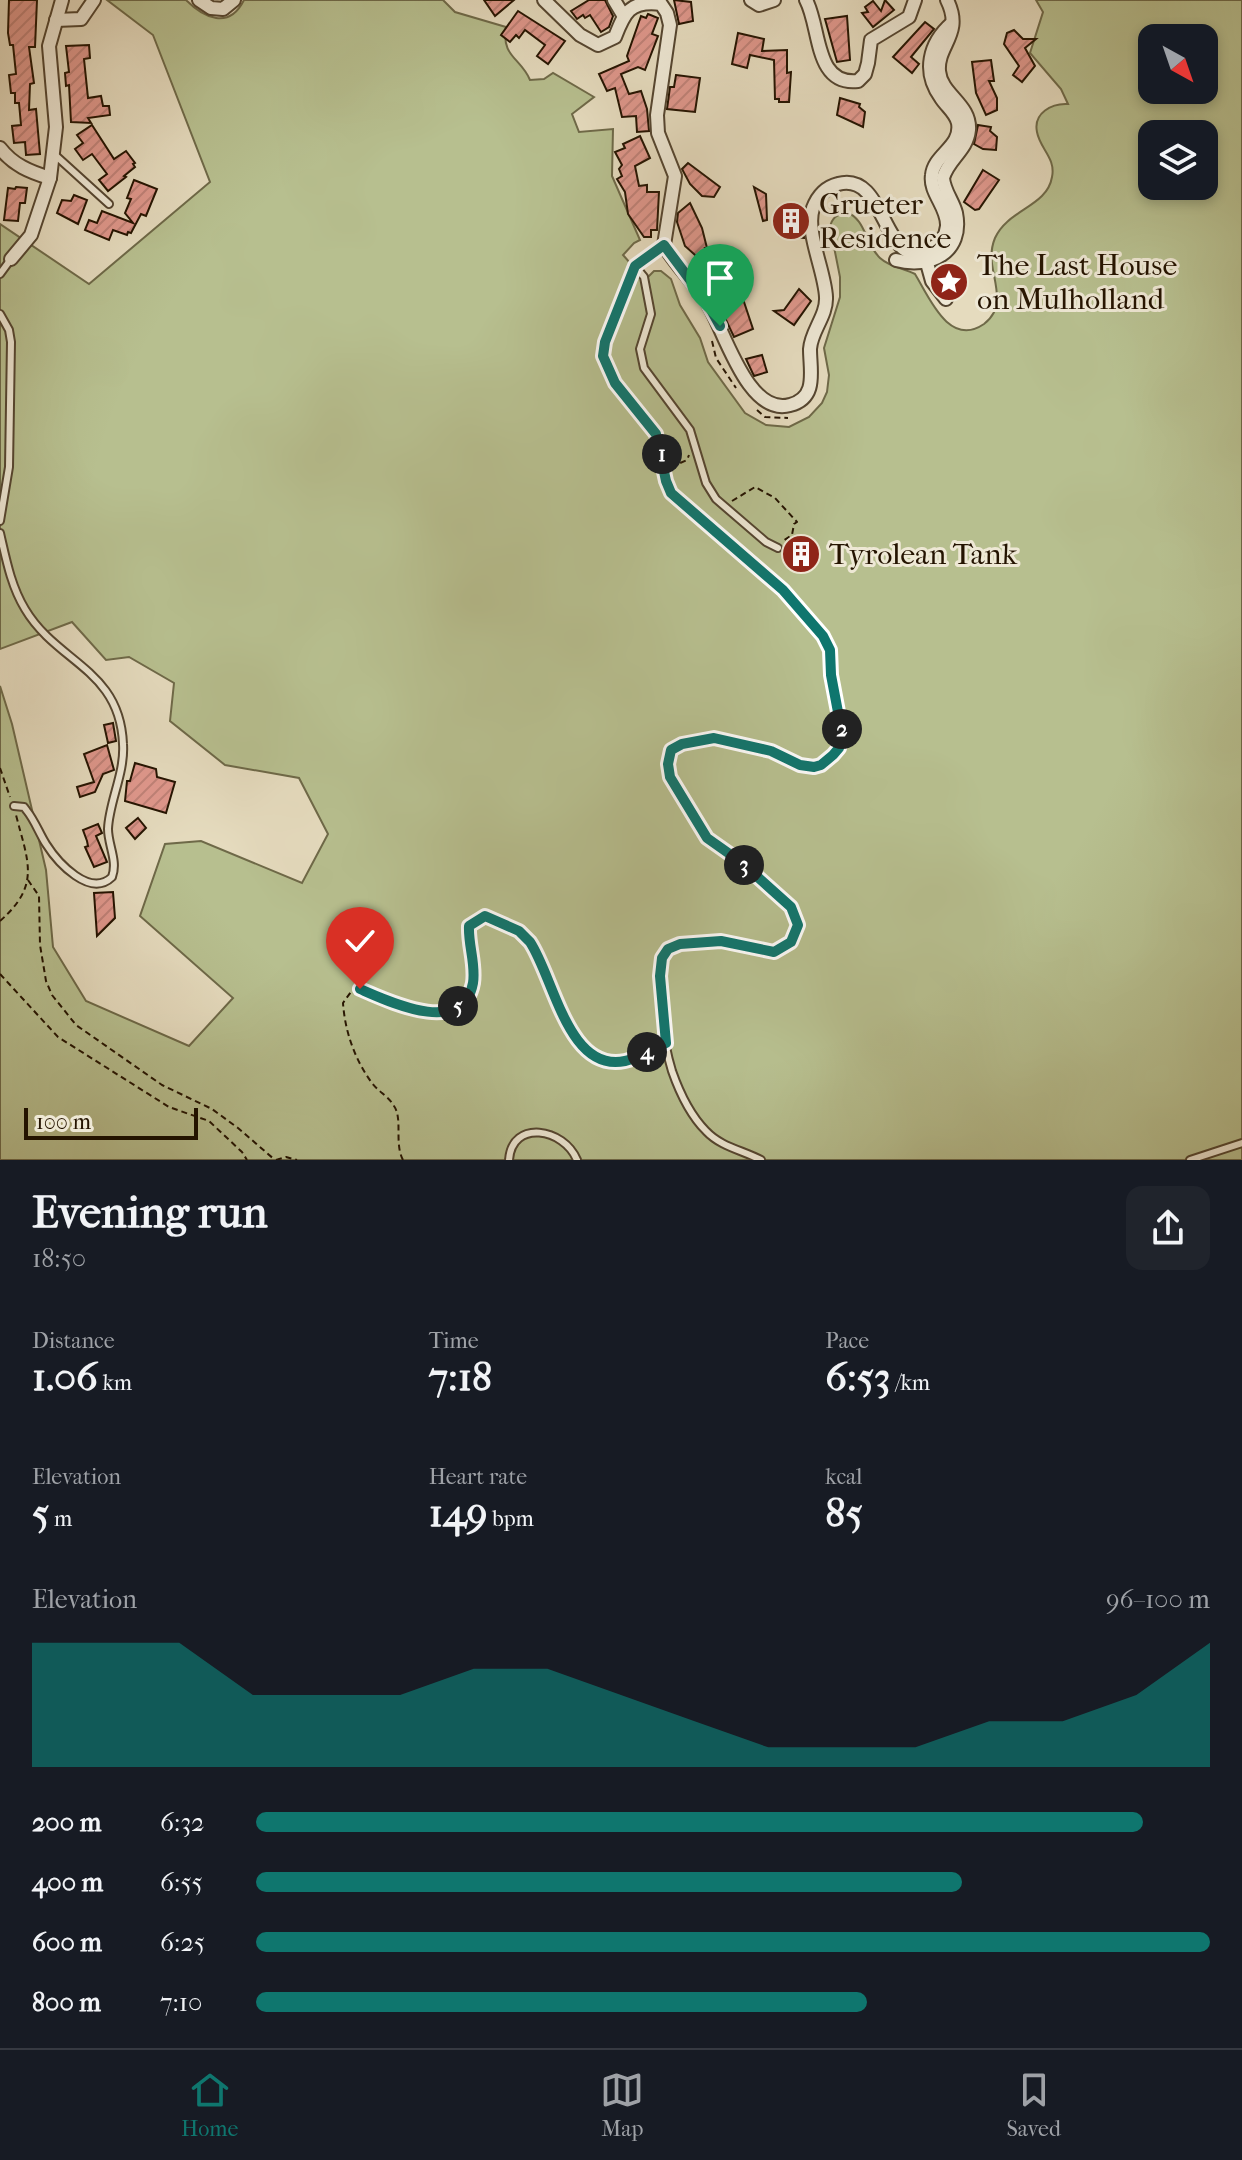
<!DOCTYPE html>
<meta charset="utf-8">
<style>
:root{--surface:#171b24;--page:#20242c;--text:#f1f3f6;--muted:#9ea1a6;--line:#363941;--accent:#0f766e}
body{margin:0;font-family:"IM FELL French Canon",serif;background:var(--page);color:var(--text);height:100vh;display:flex;flex-direction:column;font-size:30px;white-space:nowrap}
*{box-sizing:border-box;margin:0}
p{font-size:26px;color:var(--muted)}
.icon{flex:none;width:44px;height:44px;fill:none;stroke:currentColor;stroke-width:2;stroke-linecap:round;stroke-linejoin:round}
.map{position:relative;height:1160px;overflow:hidden}
.side{display:flex;flex-direction:column;background:var(--surface);flex:1}
.side>*{flex:none}
.needle{width:52px;rotate:140deg}
.controls{position:absolute;left:1138px;top:24px;display:grid;gap:16px}
.controls a{display:grid;place-items:center;width:80px;height:80px;border-radius:16px;background:var(--surface);box-shadow:0 4px 12px #0003;font-size:40px}
.scale{position:absolute;left:24px;bottom:20px;width:174px;box-sizing:border-box;padding-left:8px;border:4px solid #241300;border-top:0;font-size:22px;line-height:28px;white-space:nowrap;color:#241300;-webkit-text-stroke:6px #eee8d5;paint-order:stroke}
.pin{position:absolute;display:grid;place-items:center;width:68px;height:68px;color:#fff;margin:-82px -34px;border-radius:50% 50% 50% 0;rotate:-45deg;box-shadow:0 0 8px #0007}
.pin .icon{rotate:45deg}
.km{position:absolute;width:40px;height:40px;margin:-20px;border-radius:50%;background:#222;color:#fff;font-size:22px;line-height:40px;text-align:center}
.round{display:grid;place-items:center;flex:none;width:84px;height:84px;border-radius:16px;background:var(--page)}
.overview{display:flex;align-items:center;justify-content:space-between;height:136px;padding:0 32px}
h1{font-size:44px;font-weight:700;line-height:60px}
.stats{display:grid;grid-template-columns:repeat(3,1fr);gap:12px;height:136px;padding:8px 32px}
.stats div{display:grid;align-content:center}
.stats b{font-size:40px;font-weight:700}
.stats small{font-size:22px;font-weight:400}
.stats p{font-size:22px}
.chart{height:224px;padding:16px 32px}
.chart p{display:flex;justify-content:space-between}
.chart svg{width:100%;height:144px;margin-top:8px;fill:var(--accent);opacity:.7}
ul{padding:0 32px;list-style:none;font-size:26px}
li{display:grid;grid-template-columns:128px 96px 1fr;align-items:center;height:60px}
li i{height:20px;border-radius:10px;background:var(--accent)}
.menu{display:flex;justify-content:space-around;align-items:center;height:112px;border-top:2px solid var(--line);background:var(--surface);font-size:22px;color:var(--muted)}
.menu a{display:grid;justify-items:center;gap:4px}
.menu .active{color:var(--accent)}
.map>svg:first-child{display:block}
</style>
<div class="map">
<svg width="1242" height="1160" viewBox="0 0 1242 1160">
<defs>
<pattern id="building-hatch" width="6" height="6" patternUnits="userSpaceOnUse" patternTransform="scale(2)"><rect width="6" height="6" fill="#df978c"/><path d="M-1 1l2-2M0 6l6-6M5 7l2-2" fill="none" stroke="#bf8177"/></pattern>
</defs>
<rect width="100%" height="100%" fill="#e5dbbe"/>
<filter id="stains"><feTurbulence type="fractalNoise" baseFrequency=".0025" numOctaves="4"/><feColorMatrix values="0 0 0 0 .2 0 0 0 0 .09 0 0 0 0 .02 0 0 0 .5 -.17"/></filter>
<radialGradient id="worn" r=".72"><stop offset=".6" stop-color="#630" stop-opacity="0"/><stop offset="1" stop-color="#630" stop-opacity=".3"/></radialGradient>
<path fill="#b7bf8f" stroke="#6e6948" stroke-width="2" fill-rule="evenodd" d="M107 0H186C204 18 229 30 244 0H443L455 12 506 27C501 57 521 58 530 80L544 79 553 73 594 97 572 114 579 132 613 129 612 176 640 240 634 243 623 255 645 280 654 271H661L671 279 680 305 700 338 708 362 745 413 766 425 789 427 809 417 822 403 827 392 829 375 824 348 840 297V277L830 227C832 218 836 215 846 212 866 219 865 244 880 258 891 268 904 268 915 274 929 297 949 348 984 324 992 318 998 308 997 298 997 276 986 260 995 238 1008 209 1047 207 1052 177 1056 158 1040 149 1037 132 1033 113 1052 103 1068 104L1061 89 1030 53 1043 12 1036 0H1242V1160H0V686L12 724 46 870 53 947 86 1001 189 1046 233 998 140 916 165 844 201 841 302 883 328 834 299 778 225 765 170 721 174 683 129 657 106 660 72 622 0 649V224L89 284 210 182 153 35ZM1152 38H1204V90H1152ZM1152 134H1204V186H1152Z"/>
<g fill="url(#building-hatch)" stroke="#241300" stroke-width="2">
<polygon points="9,0 37,0 35,47 29,47 34,83 30,84 29,110 36,109 40,154 26,155 25,142 14,143 12,126 21,125 19,103 15,103 15,93 11,93 9,75 16,74 13,45 10,45 8,33"/>
<polygon points="484,0 514,0 495,16"/>
<polygon points="589,0 605,0 613,16 609,27 601,32 590,15 585,18 583,15 577,19 571,11"/>
<polygon points="674,0 691,2 693,21 679,24"/>
<polygon points="885,0 894,10 873,27 862,13 868,12 865,7 873,1 881,11"/>
<polygon points="518,11 565,41 548,64 537,56 545,45 525,30 519,38 516,35 510,42 501,35"/>
<polygon points="648,14 658,18 652,34 658,36 645,70 638,67 621,74 629,94 641,91 647,109 649,131 637,132 636,116 622,117 615,88 607,91 599,74 629,61 627,56 641,16 646,18"/>
<polygon points="847,16 850,60 837,62 825,19"/>
<polygon points="925,22 934,29 911,57 919,64 912,73 893,57"/>
<polygon points="1014,30 1023,39 1036,39 1025,48 1035,66 1022,82 1013,75 1019,66 1004,44 1007,33"/>
<polygon points="738,33 764,39 762,51 787,50 787,73 791,72 789,102 779,102 779,99 775,99 774,60 750,55 747,68 732,64"/>
<polygon points="89,45 90,58 84,59 88,98 101,96 103,106 109,106 110,115 88,118 91,123 71,122 69,85 66,86 65,73 69,72 66,46"/>
<polygon points="991,60 994,81 989,81 997,98 997,110 986,115 976,93 972,62"/>
<polygon points="676,75 700,78 695,112 667,109 670,87 674,87"/>
<polygon points="840,98 860,104 859,107 865,112 863,127 837,115"/>
<polygon points="92,125 114,159 126,151 135,163 133,164 135,167 124,176 126,177 108,191 99,180 107,174 92,154 83,160 75,149 83,143 77,135"/>
<polygon points="978,125 991,127 990,131 997,137 996,150 983,149 974,144"/>
<polygon points="640,136 650,158 635,166 639,186 647,185 647,192 659,192 657,230 651,230 651,237 644,237 628,214 625,192 617,179 622,176 619,169 622,165 615,152 625,148 623,144"/>
<polygon points="688,163 720,187 714,197 702,196 690,184 682,169"/>
<polygon points="983,170 999,180 979,209 975,210 964,202"/>
<polygon points="134,180 157,189 146,216 141,214 131,233 128,232 127,235 113,230 109,240 85,230 89,220 97,223 102,211 133,223 125,213 131,199 127,198"/>
<polygon points="16,187 27,188 25,203 20,203 18,221 4,220 8,188 15,189"/>
<polygon points="754,187 766,194 767,220 763,221"/>
<polygon points="74,195 87,200 78,224 57,213 62,200 71,201"/>
<polygon points="690,203 702,228 707,248 705,248 721,290 712,294 696,266 704,263 685,246 677,222 678,213"/>
<polygon points="785,204 803,214 804,238 780,236 782,228 777,227 781,216 778,215"/>
<polygon points="799,289 811,301 794,325 774,311 784,310"/>
<polygon points="741,293 753,329 734,337 717,301"/>
<polygon points="762,355 767,372 754,376 746,359"/>
<circle cx="801" cy="554" r="16"/>
<polygon points="113,723 116,741 108,743 104,725"/>
<polygon points="107,745 114,770 103,774 95,792 80,797 77,787 94,782 84,754"/>
<polygon points="135,763 156,769 157,777 175,782 166,813 125,801 127,781 130,781"/>
<polygon points="138,818 146,828 135,839 126,828"/>
<polygon points="98,824 102,833 96,836 107,862 94,867 85,847 88,846 87,841 83,830"/>
<polygon points="113,892 115,918 97,936 94,893"/>
</g>
<g fill="none" stroke-linecap="round" stroke-linejoin="round">
<g stroke="#544530" stroke-width="10">
<g id="service">
<polyline points="55,155 109,204"/>
<path d="M664 245 635 266 609 331 603 356 622 392 656 434 666 481 674 497 793 600 823 636 830 650 833 683 842 733 839 748 821 765 807 767 771 751 738 745 714 738 682 744 671 750 669 757V771L672 783 707 838 741 862 791 907 798 925 795 937 787 946 774 952 721 941 680 944 668 949C651 970 664 1045 672 1071 679 1091 691 1116 706 1131 721 1147 742 1150 761 1160"/>
<polyline points="635,266 644,277 651,314 640,349 644,368 690,430 706,483 716,499 766,542 778,548"/>
<polyline points="0,274 11,259"/>
<polyline points="0,314 9,330 11,342 9,467 0,521"/>
<path d="M0 533C6 559 11 586 25 609 57 663 120 669 123 744 125 773 109 802 108 829 108 845 118 861 112 877 90 898 58 863 46 844 39 833 35 821 27 811L24 807 14 806"/>
<path d="M509 1160C512 1119 564 1128 577 1160"/>
<polyline points="1190,1160 1242,1143"/>
</g>
</g>
<g stroke="#544530" stroke-width="16">
<g id="minor">
<polyline points="199,0 211,8 223,9 234,0"/>
<path d="M544 0 580 35 598 45 615 37C624 14 629 0 661 4L667 13 670 25 657 115 658 133 675 176 664 245C676 266 695 283 708 304 724 330 748 417 790 405 818 398 810 371 810 349 811 331 827 316 826 297 825 271 805 232 813 208 818 195 826 187 838 184 888 170 882 275 930 249 939 245 946 237 947 226 948 207 929 193 932 175 934 154 962 147 958 123 956 113 946 106 941 98 922 72 929 43 952 23"/>
<polyline points="614,0 623,15"/>
<polyline points="751,0 759,5 774,0"/>
<path d="M806 0C821 28 814 86 858 81L865 74 868 63 871 40 909 17 915 0"/>
<polyline points="56,20 81,19 94,0"/>
<path d="M0 148C13 165 30 172 50 178"/>
<polyline points="11,259 31,235 50,178 56,127 49,46 62,0"/>
<path d="M896 260C930 269 964 253 956 213 953 201 944 191 943 178 948 159 967 151 969 130 971 104 941 95 939 71 937 45 964 34 947 0"/>
<polyline points="927,263 932,281 946,299"/>
</g>
</g>
<g stroke="#241300" stroke-width="2" stroke-dasharray="6 4" stroke-linecap="butt">
<polyline points="712,341 716,358 736,388"/>
<polyline points="757,410 765,417 788,418"/>
<polyline points="671,467 687,460 689,455"/>
<polyline points="732,501 755,487 775,498 797,522 794,524 792,535 783,541"/>
<polyline points="0,768 10,797"/>
<polyline points="28,880 39,896 40,945 46,981 52,995 76,1025 162,1085 212,1109 238,1128 275,1160"/>
<path d="M0 921C41 885 28 862 16 815"/>
<polyline points="0,974 58,1037 169,1107 209,1121 242,1152 247,1160"/>
<polyline points="276,1160 286,1157 297,1160"/>
<path d="M403 1160C394 1143 403 1119 394 1106 389 1097 379 1092 372 1083 355 1060 345 1032 343 1003L353 989C366 988 376 998 388 1002 416 1013 465 1024 473 983 476 964 468 945 469 926L485 916 519 931 530 942C567 999 563 1093 656 1048"/>
</g>
<use href="#service" stroke="#eee8d5" stroke-width="6"/>
<use href="#minor" stroke="#eee8d5" stroke-width="12"/>
</g>
<g fill="none" stroke-linecap="round" stroke-linejoin="round">
<g stroke="#fff" stroke-width="16">
<path id="route" d="M360 989C390 1002 463 1037 473 983 476 964 468 945 469 926L485 916 519 931 530 942C554 978 568 1073 625 1061 640 1058 653 1049 666 1043L660 976 662 958 668 949 680 944 721 941 774 952 791 942 798 925 791 907 741 862 707 838 670 777 668 764 671 750 682 744 714 738 771 751 800 765 814 767 821 765 833 755 839 748 842 733 831 675 830 650 823 636 783 590 671 493 666 481 656 434 615 383 603 356 605 342 635 266 664 245 708 304 720 326"/>
</g>
<use href="#route" stroke="#0f766e" stroke-width="10"/>
</g>
<defs>
<g id="building-disc" transform="scale(2)"><circle r="9.5" fill="#8f2418" stroke="#eee8d5"/><path d="M-4-6H4V6H1V3H-1V6H-4ZM-2.5-4.3h1.7v1.8h-1.7ZM.8-4.3h1.7v1.8H.8ZM-2.5-1h1.7V.8h-1.7ZM.8-1h1.7V.8H.8Z" fill="#fff"/></g>
<g id="sight-disc" transform="scale(2)"><circle r="9.5" fill="#8f2418" stroke="#eee8d5"/><path d="M0-6L1.8-2.2L6-1.7L2.9 1.2L3.7 5.4L0 3.3L-3.7 5.4L-2.9 1.2L-6-1.7L-1.8-2.2Z" fill="#fff"/></g>
</defs>
<g fill-rule="evenodd">
<use href="#building-disc" x="791" y="221"/>
<use href="#sight-disc" x="949" y="282"/>
<use href="#building-disc" x="801" y="554"/>
</g>
<g text-anchor="middle" stroke-width="6" stroke-linejoin="round" paint-order="stroke">
<g font-size="30" fill="#241300" stroke="#eee8d5" text-anchor="start">
<text x="819" y="214">Grueter<tspan x="819" dy="34">Residence</tspan></text>
<text x="977" y="275">The Last House<tspan x="977" dy="34">on Mulholland</tspan></text>
<text x="829" y="564">Tyrolean Tank</text>
</g>
</g>
<rect width="100%" height="100%" filter="url(#stains)"/>
<rect width="100%" height="100%" fill="url(#worn)"/>
</svg>
<div class="controls">
<a><svg class="needle" viewBox="-14 -14 28 28"><path d="M0-13l5 13h-10z" fill="#e53935"/><path d="M0 13l5-13h-10z" fill="#9ea1a6"/></svg></a>
<a><svg class="icon" aria-label="layers" viewBox="0 0 24 24"><path d="M12 4l9 5-9 5-9-5zM3 14l9 5 9-5"/></svg></a>
</div>
<div class="scale">100 m</div>
<div class="pin" style="left:720px;top:326px;background:#1e9e55"><svg class="icon" aria-label="arrive" viewBox="0 0 24 24"><path d="M6 21V4h12l-3 4 3 4H6"/></svg></div>
<div class="pin" style="left:360px;top:989px;background:#d93025"><svg class="icon" aria-label="check" viewBox="0 0 24 24"><path d="M5 12l5 5 9-10"/></svg></div>
<b class="km" style="left:662px;top:454px">1</b>
<b class="km" style="left:842px;top:729px">2</b>
<b class="km" style="left:744px;top:865px">3</b>
<b class="km" style="left:647px;top:1052px">4</b>
<b class="km" style="left:458px;top:1006px">5</b>
</div>
<section class="side">
<div class="overview"><div><h1>Evening run</h1><p>18:50</p></div><a class="round"><svg class="icon" aria-label="share" viewBox="0 0 24 24"><path d="M12 15V3M7 8l5-5 5 5M5 13v7h14v-7"/></svg></a></div>
<div class="stats">
<div><p>Distance</p><b>1.06<small> km</small></b></div>
<div><p>Time</p><b>7:18</b></div>
<div><p>Pace</p><b>6:53<small> /km</small></b></div>
</div>
<div class="stats">
<div><p>Elevation</p><b>5<small> m</small></b></div>
<div><p>Heart rate</p><b>149<small> bpm</small></b></div>
<div><p>kcal</p><b>85</b></div>
</div>
<div class="chart"><p><span>Elevation</span>96–100 m</p>
<svg viewBox="0 0 160 44" preserveAspectRatio="none"><path d="M0 44V6L10 6L20 6L30 22L40 22L50 22L60 14L70 14L80 22L90 30L100 38L110 38L120 38L130 30L140 30L150 22L160 6V44z"/></svg>
</div>
<ul>
<li><b>200 m</b>6:32<i style="width:93%"></i></li>
<li><b>400 m</b>6:55<i style="width:74%"></i></li>
<li><b>600 m</b>6:25<i style="width:100%"></i></li>
<li><b>800 m</b>7:10<i style="width:64%"></i></li>
</ul>
</section>
<nav class="menu">
<a class="active"><svg class="icon" aria-label="home" viewBox="0 0 24 24"><path d="M3 11l9-7 9 7M6 9v11h12V9"/></svg>Home</a>
<a><svg class="icon" aria-label="map" viewBox="0 0 24 24"><path d="M3 6l6-2 6 2 6-2v14l-6 2-6-2-6 2zM9 4v14M15 6v14"/></svg>Map</a>
<a><svg class="icon" aria-label="saved" viewBox="0 0 24 24"><path d="M7 4h10v16l-5-4-5 4z"/></svg>Saved</a>
</nav>
